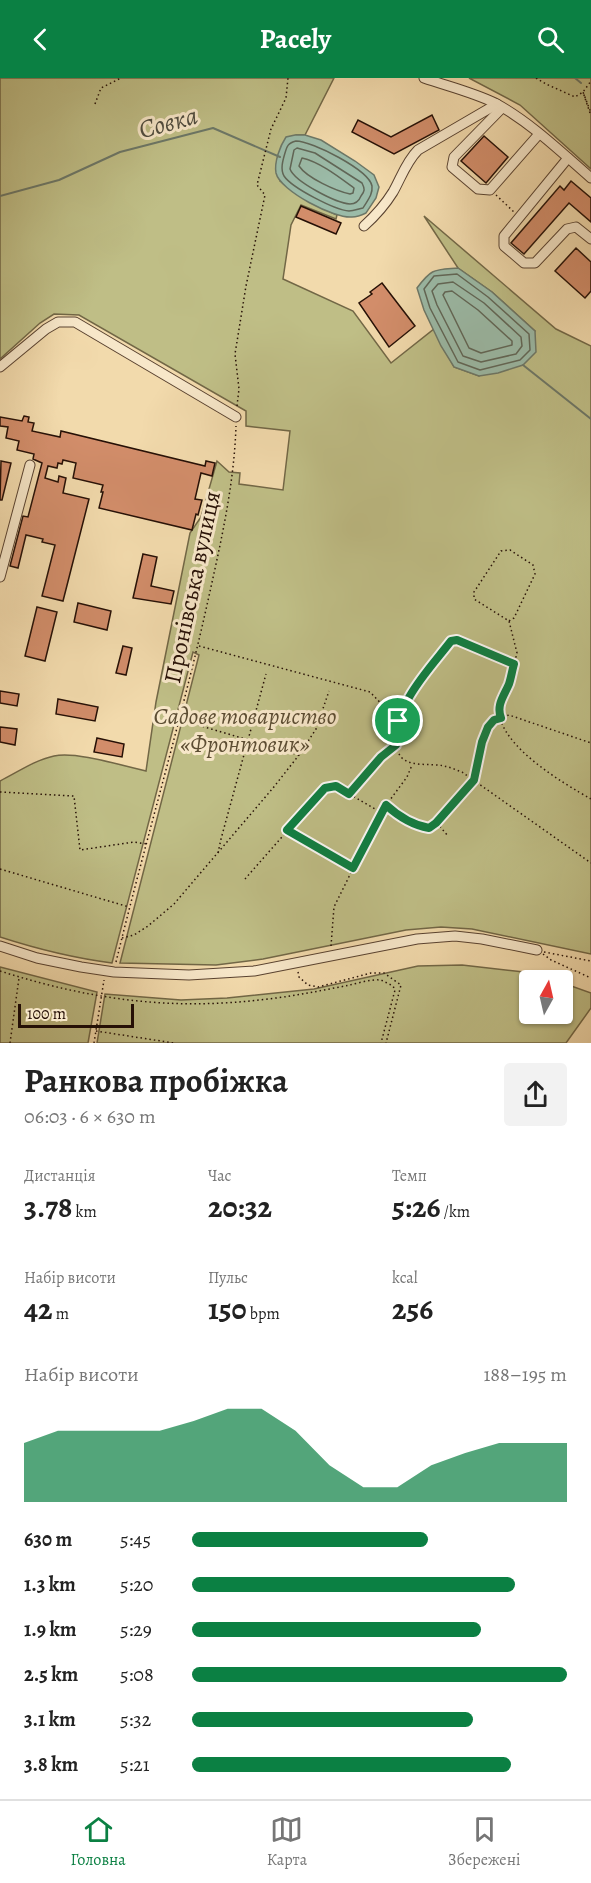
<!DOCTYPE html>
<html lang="uk">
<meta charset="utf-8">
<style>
:root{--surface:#fff;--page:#f2f2f2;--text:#222;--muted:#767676;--line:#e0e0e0;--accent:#0b8043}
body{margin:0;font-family:Alegreya,serif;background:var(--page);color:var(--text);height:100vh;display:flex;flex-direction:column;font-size:22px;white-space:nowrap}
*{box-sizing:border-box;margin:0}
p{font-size:20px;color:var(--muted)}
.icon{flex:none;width:33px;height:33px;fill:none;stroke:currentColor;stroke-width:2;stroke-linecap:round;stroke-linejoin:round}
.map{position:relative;height:965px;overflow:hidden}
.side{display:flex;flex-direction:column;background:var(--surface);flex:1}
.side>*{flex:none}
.needle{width:39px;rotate:8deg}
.buttons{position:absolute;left:519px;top:892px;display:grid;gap:12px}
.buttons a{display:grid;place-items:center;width:54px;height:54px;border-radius:6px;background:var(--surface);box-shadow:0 2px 4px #0004;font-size:30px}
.scale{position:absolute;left:18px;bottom:15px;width:116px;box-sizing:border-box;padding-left:6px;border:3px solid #261006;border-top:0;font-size:16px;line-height:21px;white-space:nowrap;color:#261006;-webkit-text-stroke:4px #f7e7c9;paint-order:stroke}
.pin{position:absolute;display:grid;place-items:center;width:51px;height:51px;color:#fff;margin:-26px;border:3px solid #fff;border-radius:50%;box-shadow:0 2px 6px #0007}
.round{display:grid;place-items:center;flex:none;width:63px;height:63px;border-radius:6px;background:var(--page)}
.head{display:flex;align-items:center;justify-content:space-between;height:102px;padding:0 24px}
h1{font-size:33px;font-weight:700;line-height:45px}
.figures{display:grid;grid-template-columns:repeat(3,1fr);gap:9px;height:102px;padding:6px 24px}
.figures div{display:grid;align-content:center}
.figures b{font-size:30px;font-weight:700}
.figures small{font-size:16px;font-weight:400}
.figures p{font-size:16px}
.chart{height:168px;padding:12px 24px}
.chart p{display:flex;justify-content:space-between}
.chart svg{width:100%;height:108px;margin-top:6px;fill:var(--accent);opacity:.7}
ul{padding:0 24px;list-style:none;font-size:20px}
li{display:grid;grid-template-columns:96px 72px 1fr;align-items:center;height:45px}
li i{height:15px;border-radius:8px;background:var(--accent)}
header{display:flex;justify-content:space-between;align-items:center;height:78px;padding:0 24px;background:var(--accent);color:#fff;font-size:27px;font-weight:700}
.menu{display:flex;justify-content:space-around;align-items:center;height:84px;border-top:2px solid var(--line);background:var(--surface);font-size:16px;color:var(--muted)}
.menu a{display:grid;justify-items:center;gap:3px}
.menu .current{color:var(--accent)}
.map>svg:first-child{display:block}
</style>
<header><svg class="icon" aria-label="back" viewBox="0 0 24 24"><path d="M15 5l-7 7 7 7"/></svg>Pacely<svg class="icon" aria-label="search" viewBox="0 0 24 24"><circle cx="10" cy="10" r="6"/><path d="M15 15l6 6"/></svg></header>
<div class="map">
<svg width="591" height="965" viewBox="0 0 591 965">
<rect width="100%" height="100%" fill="#f2daac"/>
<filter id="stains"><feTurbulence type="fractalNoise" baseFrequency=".00333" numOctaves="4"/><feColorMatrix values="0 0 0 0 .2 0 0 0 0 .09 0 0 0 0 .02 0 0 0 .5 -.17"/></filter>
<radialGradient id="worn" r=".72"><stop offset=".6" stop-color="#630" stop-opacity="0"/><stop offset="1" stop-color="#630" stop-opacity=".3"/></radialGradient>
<g fill="#bfbe86" stroke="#726746" stroke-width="1.5">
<path d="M0 0H334L305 57H296L280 103 309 124 337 137 336 141 301 127 291 147 283 201 353 233 391 285 434 251 454 289 479 298 535 253 492 214 458 190 424 138 556 251 591 268V876L472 851 441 849 406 852 263 881 216 887 120 885 199 577 193 574 112 885C73 880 37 871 0 859V703C18 694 35 682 54 678 76 673 123 688 146 693L156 624 190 455 201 439 217 383 229 394 240 395 239 406 283 412 290 353 246 348V333L79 237 54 236 40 245 0 281Z"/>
<polygon points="469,0 591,0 591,91 520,27"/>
<polygon points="462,887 533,895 556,903 530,903 530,936 562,936 563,905 591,915 591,930 566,965 97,965 105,916 181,922 227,920 314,911 418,888"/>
<polygon points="0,889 97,914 88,965 0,965"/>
</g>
<g fill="#9bbba8" stroke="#6c7767" stroke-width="1.5">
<path d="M295 57H305L321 62 355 83 374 97 379 109 376 120 366 135C362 137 357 139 352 139 335 141 280 113 276 95 274 84 280 68 286 59Z"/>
<path d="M458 190 492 214 535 253 536 274 523 287 498 295 479 298 454 289 441 268 424 232 417 210C432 190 434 192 458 190Z"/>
</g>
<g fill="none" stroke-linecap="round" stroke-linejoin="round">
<g stroke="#606657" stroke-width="1.5">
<path d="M296 63C312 63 369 92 372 108 373 117 367 123 363 130 358 131 354 133 349 133 335 132 292 110 284 98 280 91 283 82 285 75 287 68 288 65 296 63Z"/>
<path d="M297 70 315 75 362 105C365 111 365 113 361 118 359 123 356 126 350 126 336 125 295 104 290 91L294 72Z"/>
<path d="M302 80C320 84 339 99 354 110L353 115 350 116C336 113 307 100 299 88Z"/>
<polygon points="457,196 488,219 529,256 530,272 520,282 480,292 458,284 430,230 424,211 434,198"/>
<polygon points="453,204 484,225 521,259 522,268 516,276 481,284 463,278 437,227 432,213 438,206"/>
<polygon points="452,213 478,232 512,263 512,267 481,275 469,270 443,217 445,214"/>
</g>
<g stroke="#6c7767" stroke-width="2">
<polyline points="575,0 581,5"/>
<polyline points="0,118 59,102 120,74 213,50 280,79"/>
<polyline points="523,287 591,341"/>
</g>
</g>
<g fill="#d28d6a" stroke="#261006" stroke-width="1.5">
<polygon points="432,37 439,52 394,76 352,54 358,42 391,59"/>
<polygon points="484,58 508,79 486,105 461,83"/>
<polygon points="571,103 591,120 591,144 569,125 524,176 511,165 560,108 564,112"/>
<polygon points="301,128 341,145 336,156 296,139"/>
<polygon points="576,170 591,184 591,213 585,220 555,193"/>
<polygon points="382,205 415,248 389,269 359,225 372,216 370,214"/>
<polygon points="24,338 29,339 28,344 34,345 32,353 60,359 61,353 205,388 206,383 215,385 212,398 201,395 195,421 202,422 198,437 196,436 192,452 99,430 103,414 101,414 103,407 73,400 76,385 63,382 62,386 58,385 57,390 48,388 45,400 58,404 59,398 66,400 63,415 89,421 63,523 42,518 55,467 42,464 43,461 26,457 18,490 10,488 23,438 28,439 42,385 33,381 34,376 17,372 19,363 6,360 8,349 0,348 0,339 22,343"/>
<polygon points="1,383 11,385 2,422 0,422"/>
<polygon points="143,476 157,479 151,508 174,513 171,526 133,520"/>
<polygon points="78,525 111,533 107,552 74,544"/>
<polygon points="37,529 57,534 45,583 25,578"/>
<polygon points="123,568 132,570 126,597 116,595"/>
<polygon points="0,613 19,616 17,628 0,625"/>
<polygon points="58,621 98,629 95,643 56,636"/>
<polygon points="0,649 17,651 15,667 0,664"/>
<polygon points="97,660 124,666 122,679 94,674"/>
</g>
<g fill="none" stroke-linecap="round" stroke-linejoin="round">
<g stroke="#594230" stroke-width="11">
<g id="minor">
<path d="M424 0C447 8 472 14 495 25 530 44 561 74 591 100"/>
<polyline points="502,30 454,79 452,89 478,111 490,112 539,56"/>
<polyline points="568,80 504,158 504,168 524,185 535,185 567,151 576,149 591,161"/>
<path d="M364 148C375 138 385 127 393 114 401 100 406 84 418 72L497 26"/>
<polyline points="0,289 46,251 58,244 75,244 236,339"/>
<polyline points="0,499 30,387"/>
<polyline points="0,868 37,880 81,889 114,894 189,897 254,893 417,861 455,858 482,861 537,872"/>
</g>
</g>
<g stroke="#261006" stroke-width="1.5" stroke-dasharray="1.5 3" stroke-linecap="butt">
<polyline points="536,0 546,6 575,19 583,14 591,3"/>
<polyline points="95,26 101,10 121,0"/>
<polyline points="590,35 583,14 591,35"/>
<polyline points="496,117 514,134"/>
<polyline points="237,328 239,311 235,276 246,208 265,117 257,107 271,51 286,20 288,0"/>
<polyline points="509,543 514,540 535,496 533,487 510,472 501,473 474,514 474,521 509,543 517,575 509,606"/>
<polyline points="199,568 370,614 398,643"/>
<path d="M514 586 457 562 451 563C428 592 394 624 396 664 397 670 398 677 403 681 414 689 431 685 444 688 450 689 456 692 462 694L591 785"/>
<path d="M508 607C504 615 498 624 499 633 501 669 563 705 591 721"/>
<polyline points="181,642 299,677"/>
<polyline points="0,714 74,718 80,772 134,764 147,766"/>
<polyline points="350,715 381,679 396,667"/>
<path d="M386 727C397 738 417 753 433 748L474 702 482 664 488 649 494 642 509 637 591 665"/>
<polyline points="437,745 448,758"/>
<polyline points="288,753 352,789"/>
<polyline points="218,775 221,761 266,596"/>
<polyline points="0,791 129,829"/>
<polyline points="245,801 325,710 336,708 380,734"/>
<polyline points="122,860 134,857 148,848 174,826 273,710 299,677 316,651 329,613"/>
<polyline points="331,868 334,829 381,734 407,699 412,687"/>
<polyline points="544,874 591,883"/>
<polyline points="543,876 551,882 591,900"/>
<path d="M116 884C145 765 180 647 207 527 220 468 234 409 236 348"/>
<path d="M0 893C91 922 173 933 268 921 294 918 319 913 345 908 356 906 369 901 381 902L393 908 395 912 381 965"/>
<polyline points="298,894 299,899 308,907 318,909 371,895 384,895 401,907 386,965"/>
<polyline points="96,953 174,965"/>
<polyline points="10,965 19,900"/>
<polyline points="94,965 104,902"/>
</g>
<use href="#minor" stroke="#f7e7c9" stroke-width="9"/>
</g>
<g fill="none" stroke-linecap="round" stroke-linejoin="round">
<g stroke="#fff" stroke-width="12">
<path id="route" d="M457 562 514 586C512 593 511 600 509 606 504 618 496 627 501 640L494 642 488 649 482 664 474 702 436 745 429 750C412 747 398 738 386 727L353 790 287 752 325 710 336 708 349 716 381 679 396 667C395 625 427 594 451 563Z"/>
</g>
<use href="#route" stroke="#0b8043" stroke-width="8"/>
</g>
<g text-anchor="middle" stroke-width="6" stroke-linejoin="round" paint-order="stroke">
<g font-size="24" fill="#261006" stroke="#f7e7c9">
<text transform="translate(192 509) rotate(-78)" y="8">Пронівська вулиця</text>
</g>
<g font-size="24" font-style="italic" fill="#5c4d33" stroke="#f7e7c9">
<text x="245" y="646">Садове товариство<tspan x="245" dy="28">«Фронтовик»</tspan></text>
</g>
<g font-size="26" font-style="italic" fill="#4f4c3f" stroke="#f7e7c9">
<text transform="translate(168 44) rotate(-15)" y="9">Совка</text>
</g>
</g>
<rect width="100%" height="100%" filter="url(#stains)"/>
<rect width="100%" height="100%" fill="url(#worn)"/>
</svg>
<div class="buttons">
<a><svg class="needle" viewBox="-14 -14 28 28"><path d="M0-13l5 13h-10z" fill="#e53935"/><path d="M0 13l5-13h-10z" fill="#767676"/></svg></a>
</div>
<div class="scale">100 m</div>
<div class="pin" style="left:398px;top:643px;background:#1e9e55"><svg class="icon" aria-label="arrive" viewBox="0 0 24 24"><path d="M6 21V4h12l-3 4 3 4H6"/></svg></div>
</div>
<section class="side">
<div class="head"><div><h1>Ранкова пробіжка</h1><p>06:03 · 6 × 630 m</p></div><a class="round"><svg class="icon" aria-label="share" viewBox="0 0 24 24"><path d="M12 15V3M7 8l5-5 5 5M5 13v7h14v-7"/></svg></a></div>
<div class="figures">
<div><p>Дистанція</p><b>3.78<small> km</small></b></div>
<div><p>Час</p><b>20:32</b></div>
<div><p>Темп</p><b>5:26<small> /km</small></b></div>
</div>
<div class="figures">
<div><p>Набір висоти</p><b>42<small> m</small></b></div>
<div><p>Пульс</p><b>150<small> bpm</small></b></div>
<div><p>kcal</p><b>256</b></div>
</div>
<div class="chart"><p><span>Набір висоти</span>188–195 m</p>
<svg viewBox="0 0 160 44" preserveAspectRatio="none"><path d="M0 44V20L10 15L20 15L30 15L40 15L50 11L60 6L70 6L80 15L90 29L100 38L110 38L120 29L130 24L140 20L150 20L160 20V44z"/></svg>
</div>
<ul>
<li><b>630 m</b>5:45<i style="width:63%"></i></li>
<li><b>1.3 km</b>5:20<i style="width:86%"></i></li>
<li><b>1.9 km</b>5:29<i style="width:77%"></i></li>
<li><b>2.5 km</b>5:08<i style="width:100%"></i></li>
<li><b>3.1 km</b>5:32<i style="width:75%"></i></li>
<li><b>3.8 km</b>5:21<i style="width:85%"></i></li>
</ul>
</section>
<nav class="menu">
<a class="current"><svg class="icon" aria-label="home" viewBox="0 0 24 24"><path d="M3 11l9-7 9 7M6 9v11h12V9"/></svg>Головна</a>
<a><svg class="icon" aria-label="map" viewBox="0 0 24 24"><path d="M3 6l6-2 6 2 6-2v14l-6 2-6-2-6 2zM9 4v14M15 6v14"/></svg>Карта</a>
<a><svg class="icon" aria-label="saved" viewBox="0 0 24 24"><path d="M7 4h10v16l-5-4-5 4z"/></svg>Збережені</a>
</nav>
